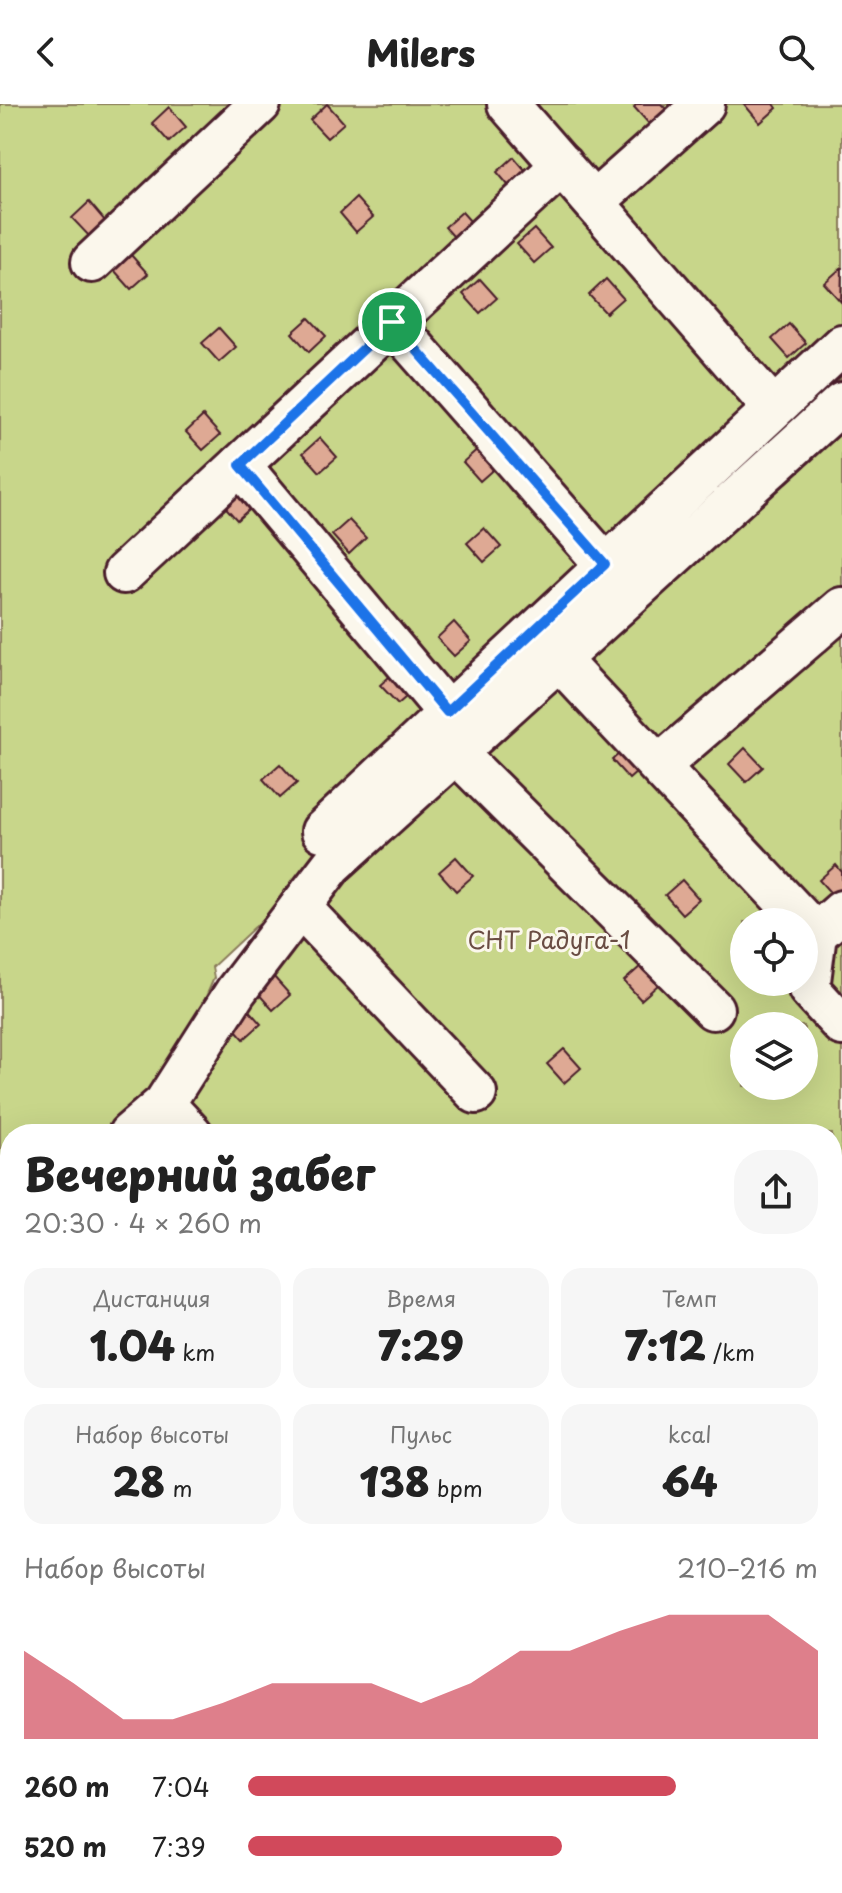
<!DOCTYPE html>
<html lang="ru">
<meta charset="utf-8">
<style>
:root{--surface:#fff;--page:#f6f6f6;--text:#222;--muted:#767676;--accent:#d1495b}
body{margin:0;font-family:"Playpen Sans",sans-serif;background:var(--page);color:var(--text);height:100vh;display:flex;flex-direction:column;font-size:30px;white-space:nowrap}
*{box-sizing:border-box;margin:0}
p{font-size:26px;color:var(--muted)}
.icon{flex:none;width:44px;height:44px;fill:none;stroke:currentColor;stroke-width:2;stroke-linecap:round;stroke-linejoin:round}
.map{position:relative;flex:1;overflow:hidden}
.details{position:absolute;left:0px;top:1020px;width:842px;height:770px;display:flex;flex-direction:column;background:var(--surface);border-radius:32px 32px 0 0;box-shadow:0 8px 32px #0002}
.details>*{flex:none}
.controls{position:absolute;left:730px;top:804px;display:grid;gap:16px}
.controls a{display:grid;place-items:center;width:88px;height:88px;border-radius:50%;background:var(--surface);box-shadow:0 8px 32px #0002;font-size:40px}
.pin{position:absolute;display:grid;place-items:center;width:68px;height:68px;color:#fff;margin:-34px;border:4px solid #fff;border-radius:50%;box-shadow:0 2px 8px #0007}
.round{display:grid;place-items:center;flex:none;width:84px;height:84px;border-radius:32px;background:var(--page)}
.overview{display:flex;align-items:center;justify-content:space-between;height:136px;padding:0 24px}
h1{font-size:44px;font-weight:800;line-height:60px}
.metrics{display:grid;grid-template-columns:repeat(3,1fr);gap:12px;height:136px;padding:8px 24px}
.metrics div{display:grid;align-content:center;border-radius:20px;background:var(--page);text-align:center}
.metrics b{font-size:40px;font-weight:800}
.metrics small{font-size:22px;font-weight:400}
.metrics p{font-size:22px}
.chart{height:224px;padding:16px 24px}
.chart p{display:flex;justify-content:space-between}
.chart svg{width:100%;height:144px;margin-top:8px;fill:var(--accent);opacity:.7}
ul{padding:0 24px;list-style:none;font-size:26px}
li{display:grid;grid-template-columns:128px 96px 1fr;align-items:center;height:60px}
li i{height:20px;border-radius:10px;background:var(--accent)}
header{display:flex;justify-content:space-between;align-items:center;height:104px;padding:0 24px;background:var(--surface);font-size:36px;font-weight:800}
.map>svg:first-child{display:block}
</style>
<header><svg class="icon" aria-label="back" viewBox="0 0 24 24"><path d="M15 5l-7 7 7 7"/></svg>Milers<svg class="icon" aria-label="search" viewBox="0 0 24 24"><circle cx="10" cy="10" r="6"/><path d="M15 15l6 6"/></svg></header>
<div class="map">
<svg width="842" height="1789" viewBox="0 0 842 1789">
<rect width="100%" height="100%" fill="#fbf7ec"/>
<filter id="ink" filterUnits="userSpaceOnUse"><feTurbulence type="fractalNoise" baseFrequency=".0125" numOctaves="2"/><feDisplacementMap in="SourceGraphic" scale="16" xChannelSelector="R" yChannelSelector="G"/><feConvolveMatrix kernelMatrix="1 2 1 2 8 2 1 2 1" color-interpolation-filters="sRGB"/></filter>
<g filter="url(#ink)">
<g fill="#c8d68a" stroke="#897a5a" stroke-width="2" fill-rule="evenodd">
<path d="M0 0H842V274L212 863 214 874 205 895 842 298V1789H589L581 1780H832V1030H10V1143L0 1132ZM744 818H804V878H744ZM744 922H804V982H744Z"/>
<polygon points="0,1241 10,1253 10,1780 481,1780 489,1789 0,1789"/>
</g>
<g fill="#dea994" stroke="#4a1f2b" stroke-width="2">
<polygon points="327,0 344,19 327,34 310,16"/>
<polygon points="637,0 661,0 668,7 651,22 634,3"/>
<polygon points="744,0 774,0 777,4 760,19"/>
<polygon points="169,3 186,23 169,38 152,19"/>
<polygon points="514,53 531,73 514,88 497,68"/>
<polygon points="356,94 373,113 356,128 340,109"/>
<polygon points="89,98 106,118 89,132 72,114"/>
<polygon points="462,108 479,127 462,142 445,123"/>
<polygon points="534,125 551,144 534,159 517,140"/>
<polygon points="131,151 148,170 131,185 114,166"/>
<polygon points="841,164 842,164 841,198 824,179"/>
<polygon points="480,175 497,194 480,209 463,190"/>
<polygon points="606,175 623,194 606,209 589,191"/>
<polygon points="309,214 326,232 309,248 292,229"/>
<polygon points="789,220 806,239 789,254 772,235"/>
<polygon points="219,224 236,243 219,258 202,239"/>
<polygon points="203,312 220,331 203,346 186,328"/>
<polygon points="320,334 337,353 320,368 303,349"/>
<polygon points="480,343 497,362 480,377 463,358"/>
<polygon points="237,382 254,401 237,416 220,397"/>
<polygon points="349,416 366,434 349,450 332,431"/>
<polygon points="484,424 501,443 484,458 467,439"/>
<polygon points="454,518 471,537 454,552 437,534"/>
<polygon points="397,566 414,586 398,600 380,581"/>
<polygon points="629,641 646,660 629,675 612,656"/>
<polygon points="745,644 763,663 746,678 729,660"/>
<polygon points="280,660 297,679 280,694 263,675"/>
<polygon points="456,753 473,772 456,787 439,768"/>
<polygon points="836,761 842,768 842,789 836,795 819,776"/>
<polygon points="682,776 699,795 682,810 665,791"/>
<polygon points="641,862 658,881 641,896 624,877"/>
<polygon points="273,872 290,891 273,906 256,887"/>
<polygon points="244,901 261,920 244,935 227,916"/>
<polygon points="564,945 581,964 564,979 547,960"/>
<polygon points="10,1565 10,1588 0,1576"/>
</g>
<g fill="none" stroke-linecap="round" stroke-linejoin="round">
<g stroke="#4a1f2b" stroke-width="46">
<g id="minor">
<polyline points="508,0 772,303"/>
<polyline points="594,98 704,0"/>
<polyline points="92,158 260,0"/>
<polyline points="392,218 605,460"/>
<polyline points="240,361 447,608"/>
<polyline points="124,469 562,61"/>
<polyline points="559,556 816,830 809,885 842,921"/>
<polyline points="456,649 713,905"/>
<polyline points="659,662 842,504"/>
<polyline points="322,727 842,241"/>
<polyline points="300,803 476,989"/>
<polyline points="816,830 842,807"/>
<polyline points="164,1000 192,1030"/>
<polyline points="129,1030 164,1000 236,887 332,761 842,299"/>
<polyline points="0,1142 10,1134"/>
<polyline points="0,1175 10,1186"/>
<polyline points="539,1780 547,1789"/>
<polyline points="609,1780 619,1789"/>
<polyline points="14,1789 24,1780"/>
</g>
</g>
<g stroke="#4a1f2b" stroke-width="5" stroke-dasharray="2 6" stroke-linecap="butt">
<polyline points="832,1761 842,1751"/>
<polyline points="802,1789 812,1780"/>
</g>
<use href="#minor" stroke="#fbf7ec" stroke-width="40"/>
</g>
</g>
<g fill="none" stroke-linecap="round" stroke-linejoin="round" filter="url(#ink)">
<g stroke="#fff" stroke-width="16">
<polygon id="route" points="392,218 605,460 447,608 240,361"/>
</g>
<use href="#route" stroke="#1a73e8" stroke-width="10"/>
</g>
<g text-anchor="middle" stroke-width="6" stroke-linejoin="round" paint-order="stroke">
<g font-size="24" fill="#6a4d43" stroke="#fbf7ec">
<text x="549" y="845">СНТ Радуга-1</text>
</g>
</g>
</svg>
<div class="controls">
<a><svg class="icon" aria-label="locate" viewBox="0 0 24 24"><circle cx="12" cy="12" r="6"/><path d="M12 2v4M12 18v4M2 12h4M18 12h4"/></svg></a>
<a><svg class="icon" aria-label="layers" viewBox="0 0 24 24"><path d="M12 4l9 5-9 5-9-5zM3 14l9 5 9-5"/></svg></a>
</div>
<div class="pin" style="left:392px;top:218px;background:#1e9e55"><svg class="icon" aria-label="arrive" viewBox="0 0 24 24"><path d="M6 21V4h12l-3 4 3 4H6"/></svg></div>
<section class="details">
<div class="overview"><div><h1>Вечерний забег</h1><p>20:30 · 4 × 260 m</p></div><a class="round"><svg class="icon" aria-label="share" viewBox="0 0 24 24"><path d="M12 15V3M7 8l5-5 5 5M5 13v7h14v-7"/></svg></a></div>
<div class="metrics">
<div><p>Дистанция</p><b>1.04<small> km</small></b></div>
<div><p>Время</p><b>7:29</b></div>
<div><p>Темп</p><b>7:12<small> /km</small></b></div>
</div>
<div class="metrics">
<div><p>Набор высоты</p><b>28<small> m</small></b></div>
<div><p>Пульс</p><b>138<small> bpm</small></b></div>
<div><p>kcal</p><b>64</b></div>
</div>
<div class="chart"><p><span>Набор высоты</span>210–216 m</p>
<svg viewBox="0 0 160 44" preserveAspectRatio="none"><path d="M0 44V17L10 27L20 38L30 38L40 33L50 27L60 27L70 27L80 33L90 27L100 17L110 17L120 11L130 6L140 6L150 6L160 17V44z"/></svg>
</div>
<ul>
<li><b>260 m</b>7:04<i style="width:75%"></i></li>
<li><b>520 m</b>7:39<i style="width:55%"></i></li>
</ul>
</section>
</div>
